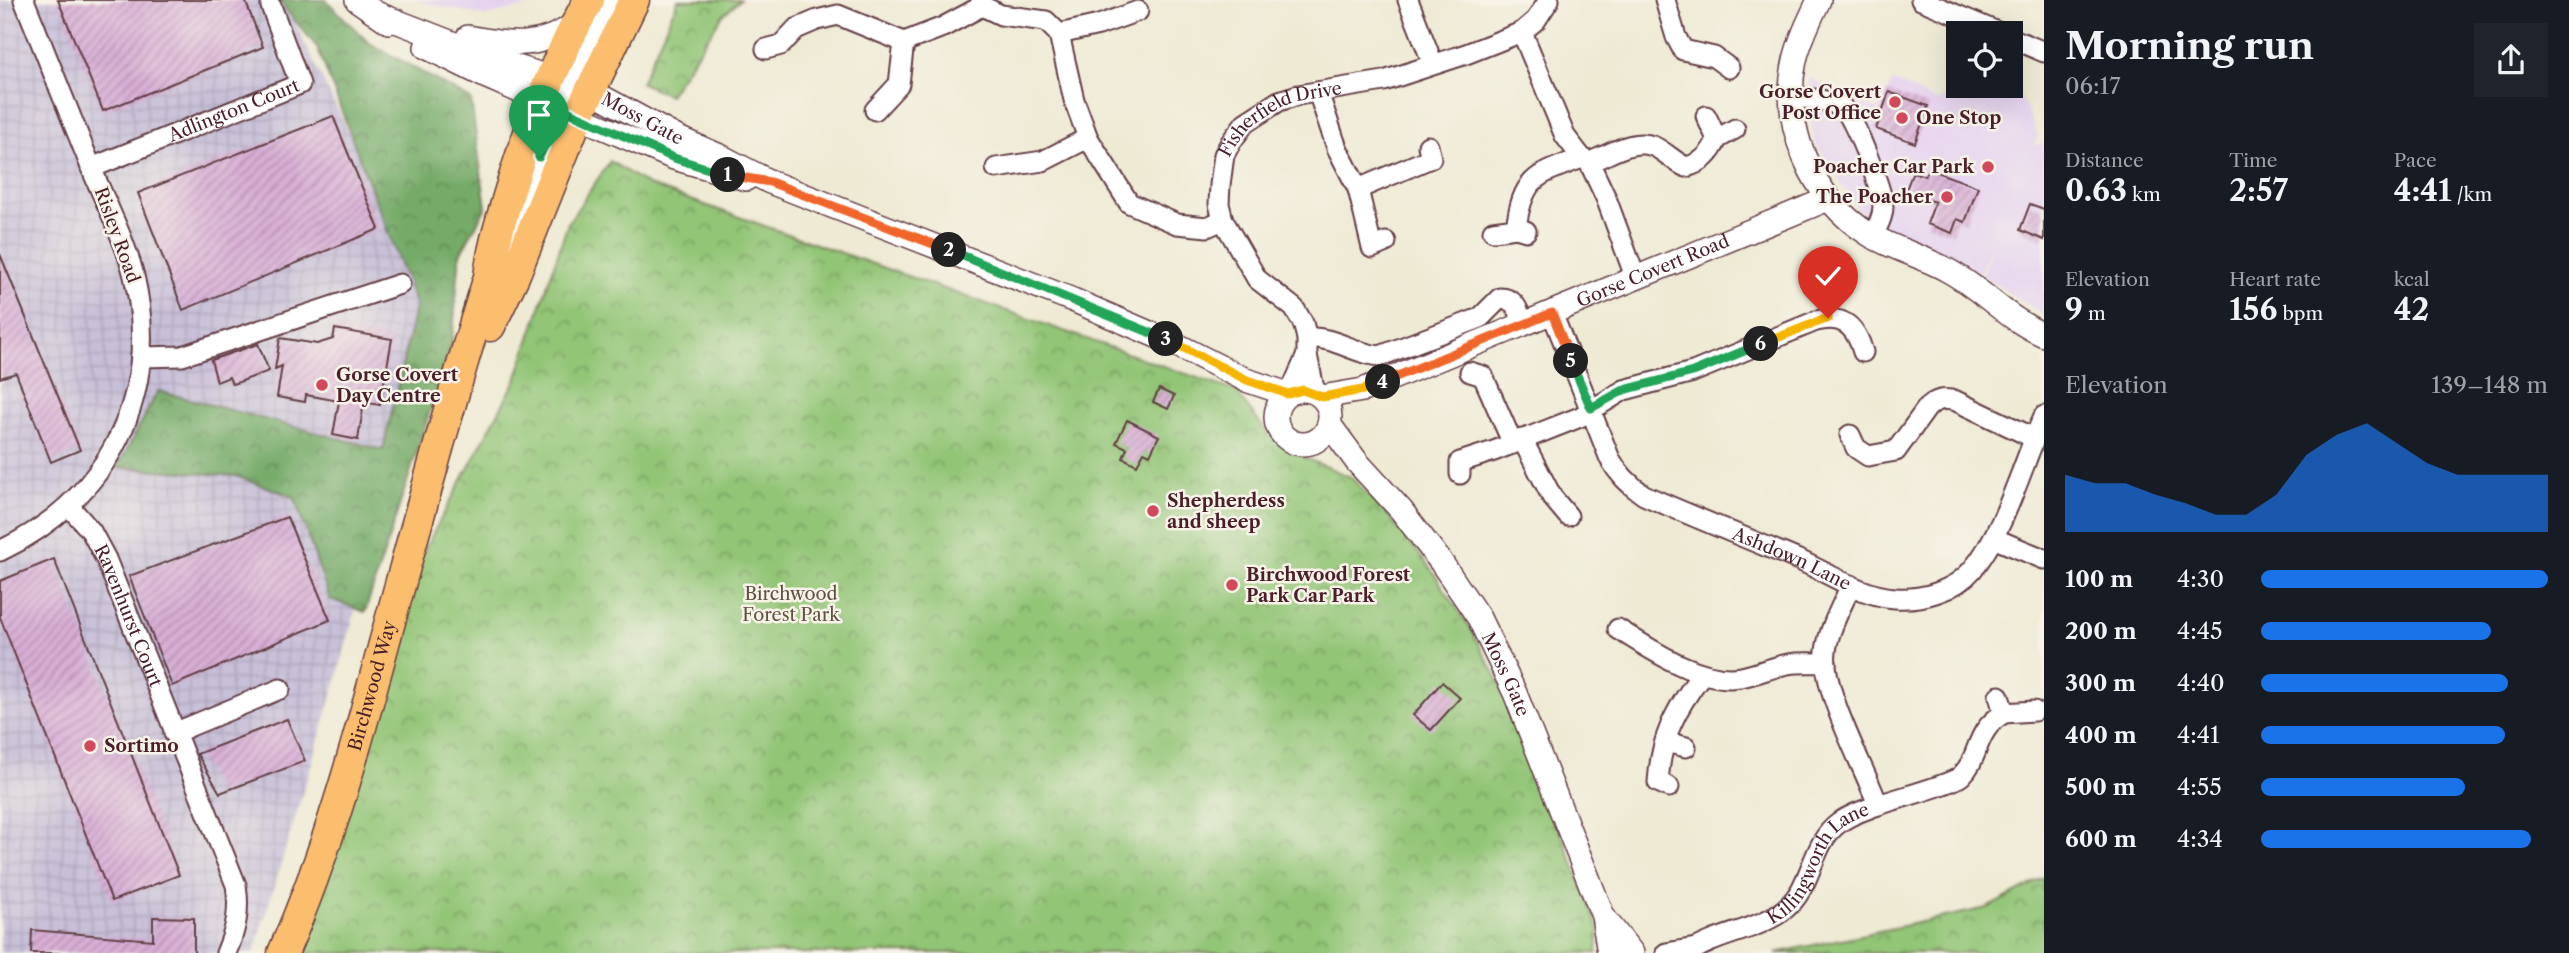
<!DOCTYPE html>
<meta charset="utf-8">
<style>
:root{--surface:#171b24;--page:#20242c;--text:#f1f3f6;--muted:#9ea1a6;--accent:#1a73e8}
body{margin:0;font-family:"Libre Caslon Text",serif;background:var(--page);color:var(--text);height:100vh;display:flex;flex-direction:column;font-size:26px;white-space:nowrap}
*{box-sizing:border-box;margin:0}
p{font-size:23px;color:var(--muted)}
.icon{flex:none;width:38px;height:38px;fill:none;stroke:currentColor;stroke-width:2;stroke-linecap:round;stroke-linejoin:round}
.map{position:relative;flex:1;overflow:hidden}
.sheet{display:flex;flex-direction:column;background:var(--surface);width:525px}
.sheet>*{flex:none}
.controls{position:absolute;left:1946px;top:21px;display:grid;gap:14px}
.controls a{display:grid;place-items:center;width:77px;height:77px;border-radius:0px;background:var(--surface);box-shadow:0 7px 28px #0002;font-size:35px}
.pin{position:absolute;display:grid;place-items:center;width:60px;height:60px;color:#fff;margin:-72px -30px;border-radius:50% 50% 50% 0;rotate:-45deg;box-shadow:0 0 7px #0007}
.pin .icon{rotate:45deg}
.km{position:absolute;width:35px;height:35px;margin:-18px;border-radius:50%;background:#222;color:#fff;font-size:19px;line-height:35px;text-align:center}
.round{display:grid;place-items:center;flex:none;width:74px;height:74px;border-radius:0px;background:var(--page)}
.summary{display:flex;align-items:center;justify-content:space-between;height:119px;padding:0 21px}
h1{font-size:38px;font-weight:700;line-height:52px}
.figures{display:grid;grid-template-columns:repeat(3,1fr);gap:10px;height:119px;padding:7px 21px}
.figures div{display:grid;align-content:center}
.figures b{font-size:30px;font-weight:700}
.figures small{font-size:19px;font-weight:400}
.figures p{font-size:19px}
.chart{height:196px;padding:14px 21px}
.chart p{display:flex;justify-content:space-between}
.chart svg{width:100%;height:126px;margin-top:7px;fill:var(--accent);opacity:.7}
ul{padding:0 21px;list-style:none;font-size:23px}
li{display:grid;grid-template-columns:112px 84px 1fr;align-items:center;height:52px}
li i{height:18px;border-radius:9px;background:var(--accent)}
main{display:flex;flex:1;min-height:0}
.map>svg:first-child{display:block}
</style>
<main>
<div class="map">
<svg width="2044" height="953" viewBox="0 0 2044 953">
<defs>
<pattern id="industrial-grid" width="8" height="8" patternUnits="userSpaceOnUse" patternTransform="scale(1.75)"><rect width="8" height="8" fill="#c8c0d8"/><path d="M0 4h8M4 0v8" fill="none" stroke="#ada5ba"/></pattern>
<pattern id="forest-crowns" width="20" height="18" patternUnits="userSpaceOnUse" patternTransform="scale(1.75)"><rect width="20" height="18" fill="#75aa67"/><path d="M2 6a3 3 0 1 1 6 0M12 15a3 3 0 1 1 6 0" fill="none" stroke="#628a55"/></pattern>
<pattern id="park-crowns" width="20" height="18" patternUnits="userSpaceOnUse" patternTransform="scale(1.75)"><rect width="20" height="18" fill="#92c576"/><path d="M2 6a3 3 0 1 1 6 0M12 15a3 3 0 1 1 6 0" fill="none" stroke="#799f61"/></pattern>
<pattern id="building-hatch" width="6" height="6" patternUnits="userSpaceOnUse" patternTransform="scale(1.75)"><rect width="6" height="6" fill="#d9afd6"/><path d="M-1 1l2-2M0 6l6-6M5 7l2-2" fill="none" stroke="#b28eae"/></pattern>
</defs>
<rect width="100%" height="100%" fill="#f7f3e8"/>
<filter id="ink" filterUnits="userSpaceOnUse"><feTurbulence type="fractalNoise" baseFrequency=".0143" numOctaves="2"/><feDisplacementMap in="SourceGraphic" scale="14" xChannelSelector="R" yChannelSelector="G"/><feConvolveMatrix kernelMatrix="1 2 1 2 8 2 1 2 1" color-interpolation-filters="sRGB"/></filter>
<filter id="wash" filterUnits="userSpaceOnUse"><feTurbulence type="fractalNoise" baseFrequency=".00686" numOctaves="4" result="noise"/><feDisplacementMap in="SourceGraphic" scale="28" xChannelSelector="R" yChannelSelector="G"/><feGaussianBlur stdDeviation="1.57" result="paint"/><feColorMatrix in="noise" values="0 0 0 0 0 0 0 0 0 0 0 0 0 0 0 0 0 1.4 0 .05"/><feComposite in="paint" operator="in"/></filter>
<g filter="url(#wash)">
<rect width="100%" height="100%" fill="#efead4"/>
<g fill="#e6d3f0">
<polygon points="414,0 536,0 532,5 485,16"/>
<polygon points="2011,73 2038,136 2033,146 2044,143 2044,316 1982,275 1995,237 1979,273 1898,235 1858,211 1815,142 1809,113 1809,77 1878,110 1893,81 1936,101 1974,86 2011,86"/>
</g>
<polygon fill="url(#industrial-grid)" points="0,0 284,0 425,290 422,357 336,683 254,953 0,953"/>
<polygon fill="url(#forest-crowns)" stroke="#606449" stroke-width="2" points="278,0 326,0 368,42 471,100 486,207 460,254 452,343 365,612 330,599 294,497 236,476 118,467 158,391 383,450 416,305 317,47"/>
<g fill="url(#park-crowns)" stroke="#6e7250" stroke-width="2">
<polygon points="678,0 740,0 723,15 669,95 641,83"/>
<polygon points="610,161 648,185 1235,391 1270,436 1305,458 1351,477 1393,521 1433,572 1470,628 1508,698 1599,930 1597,953 292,953 410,576 516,380 568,223"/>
<polygon points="2044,878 2044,953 1776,953 1987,908"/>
</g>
<g id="blocks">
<g fill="url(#building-hatch)">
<polygon points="58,0 245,0 263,47 103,111"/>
<polygon points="1889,92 1928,106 1915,143 1876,129"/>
<polygon points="333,116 379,229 183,310 138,193"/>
<polygon points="1928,169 1978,187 1965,222 1957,219 1952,233 1927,224 1935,202 1905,192 1913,172 1925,176"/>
<polygon points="2030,204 2044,209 2044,240 2020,230"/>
<polygon points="0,254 80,450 51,462 16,373 0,378"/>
<polygon points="335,329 392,339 380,405 364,402 358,440 333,435 339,401 306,395 305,402 277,397 282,366 275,369 280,338 317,344 333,339"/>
<polygon points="258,344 269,371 239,382 232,384 229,377 217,382 211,360"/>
<polygon points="1159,389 1174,396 1168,409 1153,402"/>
<polygon points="1127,420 1159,436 1150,455 1144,452 1137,465 1123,458 1127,448 1116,443"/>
<polygon points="287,517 330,620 172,686 129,576"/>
<polygon points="54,559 179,875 112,901 0,617 0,581"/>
<polygon points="1442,682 1460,698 1431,730 1413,715"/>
<polygon points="287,719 305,761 220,793 197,754"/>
<polygon points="153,917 194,918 194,953 31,953 32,930 153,940"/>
</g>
</g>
</g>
<g filter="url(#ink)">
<use href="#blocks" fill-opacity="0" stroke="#633d44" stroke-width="2"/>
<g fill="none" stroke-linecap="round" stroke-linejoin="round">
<g stroke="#633d44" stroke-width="23">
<g id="minor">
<polyline points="981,0 982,6 1001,15 1046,21 1059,34 1074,100 1088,138 1129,203 1177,224 1207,227 1223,220"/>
<polyline points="1408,0 1433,64"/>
<polyline points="1665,0 1676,37 1683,50 1714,57 1729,68"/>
<polyline points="1921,0 2000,33"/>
<polyline points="1522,32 1565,136 1582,158 1589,162 1606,198 1636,279"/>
<polyline points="1059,34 1099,25 1138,11"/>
<polyline points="2011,38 2044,52"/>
<polyline points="766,49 781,45 796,29 817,20 838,15 904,42"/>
<polyline points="1318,92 1337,148 1358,189 1372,248 1386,242"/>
<path d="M1791 97C1807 98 1831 99 1844 109 1854 118 1883 192 1883 206 1883 217 1878 226 1872 236"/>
<polyline points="875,110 899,84 904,42 943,27 982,6"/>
<polyline points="1706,116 1717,139 1735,129"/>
<path d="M1589 162C1608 156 1632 138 1653 146 1665 151 1674 162 1686 167 1702 163 1711 154 1717 139"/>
<path id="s1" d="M91 168 300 84 271 6"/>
<polyline points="996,168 1043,161 1088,138"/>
<polyline points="1358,189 1431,158 1428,146"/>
<path d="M1516 228C1523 176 1537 175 1582 158"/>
<polyline points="1493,231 1516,228 1526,231"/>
<path id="s2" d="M1552 313 1610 459C1619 475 1629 485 1644 495 1696 518 1749 539 1801 561 1830 574 1862 596 1895 598 1922 600 1954 591 1972 570 2004 533 2023 462 2044 416"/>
<path d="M1307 338C1334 336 1354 354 1380 356L1480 318 1500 298C1516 298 1518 311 1524 324"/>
<polyline points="141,357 182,356 400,284"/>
<polyline points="1470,372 1483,376 1513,444"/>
<polyline points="1290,393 1307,355"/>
<path id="s3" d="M1315 393 1307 355V338L1303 323 1294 308 1257 279 1223 220 1219 204 1220 185 1224 155 1231 142 1245 123 1279 101 1298 95 1384 81 1466 54 1522 32 1536 20 1549 0"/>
<path d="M1850 435 1856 448 1868 456 1896 451 1927 408C1936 399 1944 398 1956 401L2034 438"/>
<polyline points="1522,439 1552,497 1568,516"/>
<path d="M1460 474V462L1494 451 1580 417 1624 390 1693 372 1816 321C1844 314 1856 327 1863 352"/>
<path id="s4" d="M69 506 91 531 106 559 236 885C240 910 236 930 226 953"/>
<polyline points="1993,538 2044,559"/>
<path d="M0 551C109 499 162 394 134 276 125 239 105 203 91 167 69 112 47 56 24 0"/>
<path d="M1618 629C1650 649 1701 684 1741 677 1757 674 1772 667 1788 664 1800 662 1813 663 1826 663"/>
<polyline points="1999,696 2004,713 2034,711"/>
<polyline points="174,733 280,689"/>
<polyline points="1665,742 1686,747"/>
<path d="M1669 787 1658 782C1661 737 1675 710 1702 674"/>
<path d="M1878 805C1895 799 1952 784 1961 776 1981 757 1973 732 2004 713"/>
<polyline points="1666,953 1696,948"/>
<path id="s5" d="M1689 953C1718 933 1759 931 1786 908 1813 886 1811 843 1839 823 1850 814 1865 810 1878 805 1864 766 1821 690 1826 651 1829 628 1842 606 1851 585"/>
</g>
</g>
<g stroke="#633d44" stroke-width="26">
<g id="tertiary">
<polyline points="357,0 389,22"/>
<path d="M1819 0C1810 19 1800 39 1795 60 1780 126 1812 199 1870 235 1894 249 1922 256 1947 270 1983 289 2005 318 2044 335"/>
<path id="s6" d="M378 14 496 60 591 91 678 138 722 157 770 182 1073 300 1175 344 1246 380 1288 394"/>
<path d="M468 37C510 45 539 50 576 23"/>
<polyline points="426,47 487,77 674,158 746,179"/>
<polyline points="562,96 571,84 612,0"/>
<polyline points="505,253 551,124 569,98"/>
<circle cx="1303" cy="417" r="27"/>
<path id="s7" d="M1322 397 1363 390 1828 199"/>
<path id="s8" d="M1329 424 1357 462 1401 510 1441 562 1479 618 1515 693 1603 916 1609 953"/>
<polyline points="1605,919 1632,953"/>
</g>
</g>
<g stroke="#633d44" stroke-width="33">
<g id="primary">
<polyline points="490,326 515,274 578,116 634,0"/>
<path id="s9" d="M283 953C331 844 361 729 392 614 423 501 454 388 489 277 492 248 501 221 509 193 529 126 555 61 589 0"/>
</g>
</g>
<use href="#minor" stroke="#fff" stroke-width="19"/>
<use href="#tertiary" stroke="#fff" stroke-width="23"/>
<use href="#primary" stroke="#fbbd6e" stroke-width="30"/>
</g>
</g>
<g fill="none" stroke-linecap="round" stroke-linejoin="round" filter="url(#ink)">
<g stroke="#fff" stroke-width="14">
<polyline id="split-1" points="539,157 560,108 674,158 728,175"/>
</g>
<g stroke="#fff" stroke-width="14">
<polyline id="split-2" points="728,175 770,182 949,250"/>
</g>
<g stroke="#fff" stroke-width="14">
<polyline id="split-3" points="949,250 1166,339"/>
</g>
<g stroke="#fff" stroke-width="14">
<polyline id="split-4" points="1166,339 1247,380 1288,394 1303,390 1322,397 1363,390 1383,382"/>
</g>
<g stroke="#fff" stroke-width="14">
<polyline id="split-5" points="1383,382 1552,313 1571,361"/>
</g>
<g stroke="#fff" stroke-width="14">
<polyline id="split-6" points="1571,361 1591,408 1624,390 1693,372 1761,344"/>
</g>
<g stroke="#fff" stroke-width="14">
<polyline id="split-7" points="1761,344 1828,318"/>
</g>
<use href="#split-1" stroke="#22a559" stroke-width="9"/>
<use href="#split-2" stroke="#f0652b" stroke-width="9"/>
<use href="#split-3" stroke="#22a559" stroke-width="9"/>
<use href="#split-4" stroke="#f5b400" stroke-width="9"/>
<use href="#split-5" stroke="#f0652b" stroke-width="9"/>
<use href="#split-6" stroke="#22a559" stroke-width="9"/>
<use href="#split-7" stroke="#f5b400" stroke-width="9"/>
</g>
<g fill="#d1495b" stroke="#f7f3e8" stroke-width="2.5">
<circle cx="1895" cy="102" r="7"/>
<circle cx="1902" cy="118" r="7"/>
<circle cx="1988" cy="167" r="7"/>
<circle cx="1947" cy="197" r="7"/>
<circle cx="322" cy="385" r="7"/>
<circle cx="1153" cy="511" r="7"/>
<circle cx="1232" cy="585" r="7"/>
<circle cx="90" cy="746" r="7"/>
</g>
<g text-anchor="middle" stroke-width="5" stroke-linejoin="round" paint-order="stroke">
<g font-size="18" font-weight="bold" fill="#4a1f2b" stroke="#f7f3e8" text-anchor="start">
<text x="1881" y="98" text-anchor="end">Gorse Covert<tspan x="1881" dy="21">Post Office</tspan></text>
<text x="1916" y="124">One Stop</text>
<text x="1974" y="173" text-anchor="end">Poacher Car Park</text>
<text x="1933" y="203" text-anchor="end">The Poacher</text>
<text x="336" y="381">Gorse Covert<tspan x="336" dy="21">Day Centre</tspan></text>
<text x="1167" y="507">Shepherdess<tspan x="1167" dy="21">and sheep</tspan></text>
<text x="1246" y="581">Birchwood Forest<tspan x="1246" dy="21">Park Car Park</tspan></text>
<text x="104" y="752">Sortimo</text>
</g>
<g font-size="18" fill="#4a1f2b" stroke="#f7f3e8">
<text dy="6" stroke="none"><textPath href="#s1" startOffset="154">Adlington Court</textPath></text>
<text dy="6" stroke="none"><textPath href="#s6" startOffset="285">Moss Gate</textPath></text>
<text dy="6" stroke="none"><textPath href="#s3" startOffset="341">Fisherfield Drive</textPath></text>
<text transform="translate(117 235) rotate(70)" y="6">Risley Road</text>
<text dy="6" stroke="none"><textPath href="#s7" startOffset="355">Gorse Covert Road</textPath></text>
<text dy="6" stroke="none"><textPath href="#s2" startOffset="368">Ashdown Lane</textPath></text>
<text dy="6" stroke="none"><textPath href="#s4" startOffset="126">Ravenhurst Court</textPath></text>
<text dy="6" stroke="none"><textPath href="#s8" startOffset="308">Moss Gate</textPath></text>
<text dy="6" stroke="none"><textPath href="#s9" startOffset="282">Birchwood Way</textPath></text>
<text dy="6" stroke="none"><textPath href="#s5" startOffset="164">Killingworth Lane</textPath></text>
</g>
<g font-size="18" fill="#605142" stroke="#f7f3e8">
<text x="791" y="600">Birchwood<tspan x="791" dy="21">Forest Park</tspan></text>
</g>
</g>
</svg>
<div class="controls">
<a><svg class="icon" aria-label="locate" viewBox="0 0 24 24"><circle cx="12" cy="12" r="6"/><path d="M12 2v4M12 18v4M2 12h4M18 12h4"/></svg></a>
</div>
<div class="pin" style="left:539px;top:157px;background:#1e9e55"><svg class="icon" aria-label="arrive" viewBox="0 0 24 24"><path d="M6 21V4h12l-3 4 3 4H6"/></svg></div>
<div class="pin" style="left:1828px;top:318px;background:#d93025"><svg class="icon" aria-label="check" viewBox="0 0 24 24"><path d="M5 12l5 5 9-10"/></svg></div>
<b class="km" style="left:728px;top:175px">1</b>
<b class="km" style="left:949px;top:250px">2</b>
<b class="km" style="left:1166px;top:339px">3</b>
<b class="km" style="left:1383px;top:382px">4</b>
<b class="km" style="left:1571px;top:361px">5</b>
<b class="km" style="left:1761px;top:344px">6</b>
</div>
<section class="sheet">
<div class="summary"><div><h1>Morning run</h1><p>06:17</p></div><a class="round"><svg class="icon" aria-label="share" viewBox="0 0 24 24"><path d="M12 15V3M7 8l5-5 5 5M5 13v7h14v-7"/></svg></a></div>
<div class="figures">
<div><p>Distance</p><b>0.63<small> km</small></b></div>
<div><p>Time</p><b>2:57</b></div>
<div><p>Pace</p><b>4:41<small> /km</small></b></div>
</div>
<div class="figures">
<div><p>Elevation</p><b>9<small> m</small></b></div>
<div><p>Heart rate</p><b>156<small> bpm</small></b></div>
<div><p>kcal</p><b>42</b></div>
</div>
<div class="chart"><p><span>Elevation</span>139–148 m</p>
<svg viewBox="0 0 160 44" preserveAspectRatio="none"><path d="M0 44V24L10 27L20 27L30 31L40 34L50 38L60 38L70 31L80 17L90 10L100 6L110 13L120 20L130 24L140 24L150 24L160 24V44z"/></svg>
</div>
<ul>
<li><b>100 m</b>4:30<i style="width:100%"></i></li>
<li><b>200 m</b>4:45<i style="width:80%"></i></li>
<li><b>300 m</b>4:40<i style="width:86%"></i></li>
<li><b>400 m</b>4:41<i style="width:85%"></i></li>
<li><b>500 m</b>4:55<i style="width:71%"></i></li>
<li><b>600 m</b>4:34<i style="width:94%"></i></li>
</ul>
</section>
</main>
